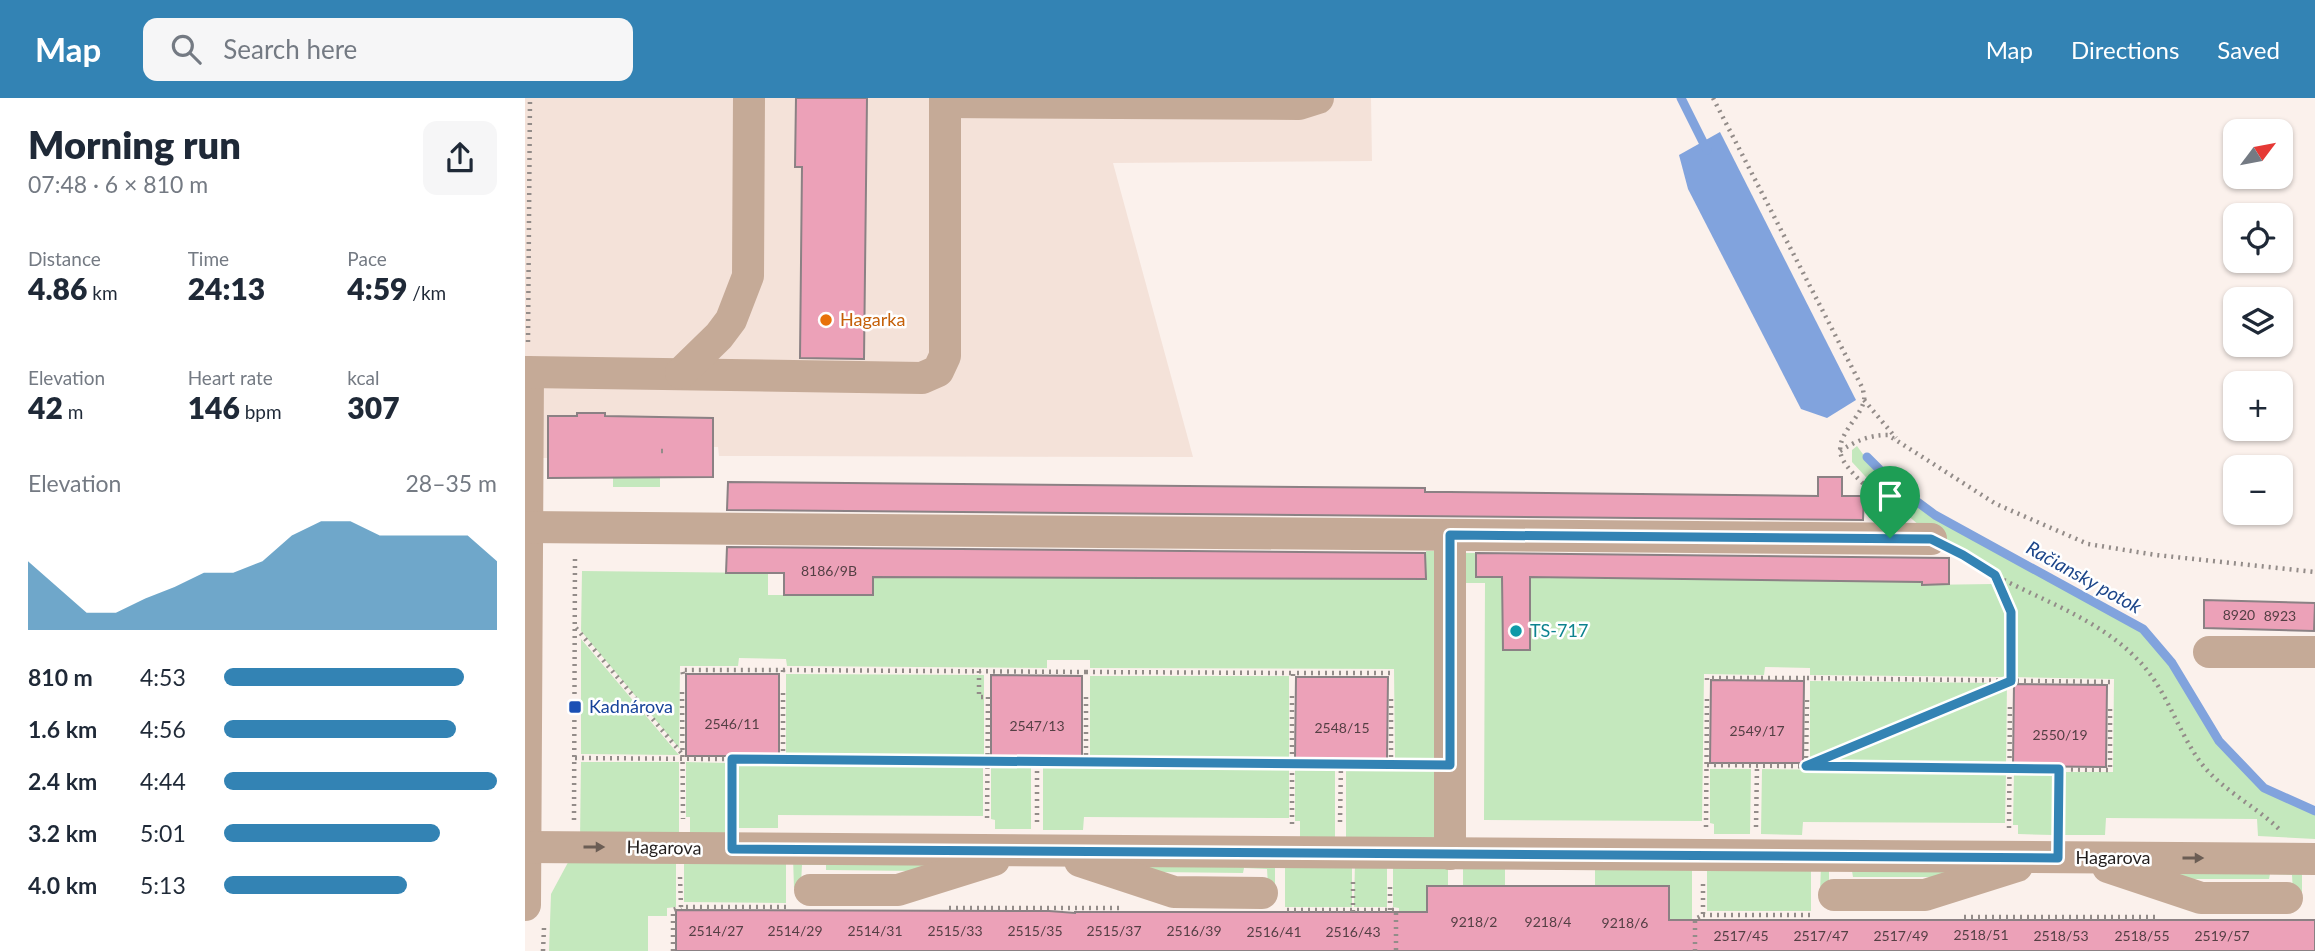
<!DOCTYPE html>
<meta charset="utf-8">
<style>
:root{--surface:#fff;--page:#f6f6f7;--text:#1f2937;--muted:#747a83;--accent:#3383b4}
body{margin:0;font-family:Lato,sans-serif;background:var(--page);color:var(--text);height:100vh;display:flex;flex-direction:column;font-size:26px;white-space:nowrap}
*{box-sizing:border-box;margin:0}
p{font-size:23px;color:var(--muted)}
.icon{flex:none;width:38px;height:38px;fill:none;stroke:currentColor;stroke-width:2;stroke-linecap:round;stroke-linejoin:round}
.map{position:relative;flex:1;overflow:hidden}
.panel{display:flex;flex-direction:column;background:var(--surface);width:525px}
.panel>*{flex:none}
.needle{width:46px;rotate:58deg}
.fabs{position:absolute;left:1698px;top:21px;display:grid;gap:14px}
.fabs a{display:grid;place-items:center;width:70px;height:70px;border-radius:14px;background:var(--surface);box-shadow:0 2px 5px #0004;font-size:35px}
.pin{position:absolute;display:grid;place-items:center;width:60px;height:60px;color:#fff;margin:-72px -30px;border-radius:50% 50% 50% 0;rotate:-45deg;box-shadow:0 0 7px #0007}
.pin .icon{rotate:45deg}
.round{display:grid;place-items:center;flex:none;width:74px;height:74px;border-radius:14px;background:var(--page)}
.summary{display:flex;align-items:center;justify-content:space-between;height:119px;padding:0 28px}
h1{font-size:38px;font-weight:800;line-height:52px}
.metrics{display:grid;grid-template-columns:repeat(3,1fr);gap:10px;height:119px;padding:7px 28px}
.metrics div{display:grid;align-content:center}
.metrics b{font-size:30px;font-weight:800}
.metrics small{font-size:19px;font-weight:400}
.metrics p{font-size:19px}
.chart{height:196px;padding:14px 28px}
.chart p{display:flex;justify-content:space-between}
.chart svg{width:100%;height:126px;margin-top:7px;fill:var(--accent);opacity:.7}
ul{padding:0 28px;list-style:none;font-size:23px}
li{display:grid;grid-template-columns:112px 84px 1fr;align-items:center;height:52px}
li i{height:18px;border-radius:9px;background:var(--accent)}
header{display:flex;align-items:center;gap:42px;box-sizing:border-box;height:98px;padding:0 35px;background:var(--accent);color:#fff}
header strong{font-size:33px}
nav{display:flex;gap:38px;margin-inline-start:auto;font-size:24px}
.search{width:490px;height:63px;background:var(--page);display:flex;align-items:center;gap:18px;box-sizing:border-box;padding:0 24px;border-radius:14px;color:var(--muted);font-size:26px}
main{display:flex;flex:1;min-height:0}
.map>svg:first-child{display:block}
</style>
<header>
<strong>Map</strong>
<div class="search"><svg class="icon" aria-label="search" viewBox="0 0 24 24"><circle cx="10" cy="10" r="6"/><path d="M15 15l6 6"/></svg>Search here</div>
<nav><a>Map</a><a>Directions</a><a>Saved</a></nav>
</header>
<main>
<section class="panel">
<div class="summary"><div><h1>Morning run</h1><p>07:48 · 6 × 810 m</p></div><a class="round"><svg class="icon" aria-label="share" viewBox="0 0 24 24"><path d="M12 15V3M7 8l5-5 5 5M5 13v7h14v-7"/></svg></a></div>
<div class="metrics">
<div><p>Distance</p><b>4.86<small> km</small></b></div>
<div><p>Time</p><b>24:13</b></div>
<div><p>Pace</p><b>4:59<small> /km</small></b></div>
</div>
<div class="metrics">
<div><p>Elevation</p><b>42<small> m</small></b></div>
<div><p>Heart rate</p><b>146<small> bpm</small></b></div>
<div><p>kcal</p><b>307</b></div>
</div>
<div class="chart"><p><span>Elevation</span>28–35 m</p>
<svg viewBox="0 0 160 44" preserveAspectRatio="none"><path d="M0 44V20L10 29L20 38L30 38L40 33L50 29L60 24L70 24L80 20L90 11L100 6L110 6L120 11L130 11L140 11L150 11L160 20V44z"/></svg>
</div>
<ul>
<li><b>810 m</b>4:53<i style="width:88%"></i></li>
<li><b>1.6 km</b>4:56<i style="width:85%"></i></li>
<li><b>2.4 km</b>4:44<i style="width:100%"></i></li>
<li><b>3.2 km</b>5:01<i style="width:79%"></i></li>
<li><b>4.0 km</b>5:13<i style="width:67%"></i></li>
</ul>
</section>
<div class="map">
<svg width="1790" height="853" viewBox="0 0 1790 853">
<rect width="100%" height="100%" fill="#fbf1ec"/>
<polygon fill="#f4e2d9" points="0,0 846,0 847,63 588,65 668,359 194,358 193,349 144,348 23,360 0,360"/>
<g fill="#c4e8bd" fill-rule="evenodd">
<polygon points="1332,348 1340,359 1369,389 1408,418 1616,533 1646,567 1693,644 1738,693 1790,716 1790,741 1733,738 1732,721 1581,720 1580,737 1539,737 1540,674 1588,674 1589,581 1488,579 1489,514 1468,469 1395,428 1351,390 1327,364 1327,352"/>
<polygon points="104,378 135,378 135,389 88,389 88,380 104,380"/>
<polygon points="901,453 911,453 917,663 870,662 869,571 565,570 565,562 522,562 522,570 262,568 261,561 214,560 213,568 155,568 154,650 56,533 57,473 243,475 243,497 347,497 348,478 901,480"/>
<path d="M940 455H951L952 479 1382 483 1397 484V487L1468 486C1491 503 1484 553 1484 579L1285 577V570L1240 569 1239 577 1179 576 1177 723 959 722 960 485H933ZM1005 514 978 552 977 515Z"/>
<polygon points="56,541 154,657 56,656"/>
<polygon points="261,576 459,577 459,659 261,658"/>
<polygon points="565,578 764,578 764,661 565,660"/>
<polygon points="1285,583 1470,585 1285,664"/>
<polygon points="1480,585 1482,586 1481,668 1293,666"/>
<polygon points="56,664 154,664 154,742 55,742"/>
<polygon points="161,664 202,665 202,743 165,742 165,719 161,719"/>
<polygon points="213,665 458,666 458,718 253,717 253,730 213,730"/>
<polygon points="466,667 506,667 506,731 470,731 470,722 466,721"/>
<polygon points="518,667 764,668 764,720 559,719 558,732 518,732"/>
<polygon points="770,668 810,669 810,747 775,742 775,723 770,723"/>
<polygon points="821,669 917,670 916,736 907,748 821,747"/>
<polygon points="1185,671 1226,671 1225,736 1189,736 1189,726 1185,725"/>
<polygon points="1237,671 1481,674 1480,725 1278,724 1277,737 1236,736"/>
<polygon points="1489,674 1529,674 1528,737 1493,736 1493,727 1488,727"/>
<polygon points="47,757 151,757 151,809 142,810 142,818 123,818 123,853 24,853 26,796"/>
<polygon points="159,758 261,759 261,805 159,804"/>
<polygon points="268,759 425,766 390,773 301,772 301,767 277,767 276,786 269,790"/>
<polygon points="750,764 750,793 743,788 742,771 719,770 718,775 631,774 596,766"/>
<rect x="760" y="764" width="67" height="45"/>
<polygon points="830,764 862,764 862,809 829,809"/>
<rect x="1182" y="766" width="104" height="47"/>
<polygon points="1296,766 1446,770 1412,779 1328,779 1327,773 1304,773 1304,791 1295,796"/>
<polygon points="1639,768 1777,769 1777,797 1768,795 1767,777 1745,776 1744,781 1658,781"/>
<polygon points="868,769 923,770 923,788 902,788 902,853 874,853 874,810 868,809"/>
<rect x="938" y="770" width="42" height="18"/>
<polygon points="1070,771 1167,772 1167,853 1144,853 1144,788 1070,788"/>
</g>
<polygon fill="#81a3dd" points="1195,34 1331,302 1302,320 1276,311 1163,91 1154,57"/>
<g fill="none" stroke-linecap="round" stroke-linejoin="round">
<g stroke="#81a3dd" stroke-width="9">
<polyline points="1156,0 1182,52"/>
<polyline points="1342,359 1371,388 1410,417 1618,531 1647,565 1694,643 1739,690 1790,713"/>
</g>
</g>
<g fill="#eca1b8" stroke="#8b8184" stroke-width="2">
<polygon points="271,0 342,0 339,261 275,260 277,69 270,69"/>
<polygon points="52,315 80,315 80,318 188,320 188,379 23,380 23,318 52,318"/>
<polygon points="1293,379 1317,379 1317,398 1339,398 1338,422 202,412 203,384 900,390 900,394 924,394 1293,398"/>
<polygon points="202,449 900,455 901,481 348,479 348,497 259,497 259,475 201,475"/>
<polygon points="951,455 1424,460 1424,486 1397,487 1397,484 1005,479 1005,552 978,552 977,479 951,479"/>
<polygon points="1679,502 1790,505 1789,533 1679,530"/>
<rect x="161" y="576" width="93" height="82"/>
<polygon points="466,577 557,578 557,660 466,659"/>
<polygon points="771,579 863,579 862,662 770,661"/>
<polygon points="1186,582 1279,583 1278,665 1185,665"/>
<polygon points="1489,586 1582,587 1581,669 1488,668"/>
<polygon points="902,788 1144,788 1144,822 1790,822 1790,853 151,853 151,812 524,813 550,815 550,814 902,814"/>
</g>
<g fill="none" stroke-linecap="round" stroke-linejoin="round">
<g stroke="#938c89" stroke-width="4.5" stroke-dasharray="2 5" stroke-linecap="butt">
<path d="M1188 0 1338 291C1338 294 1340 298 1339 302 1336 321 1306 340 1318 362 1329 381 1350 393 1362 412"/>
<polyline points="3,244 5,0"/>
<polyline points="1339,302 1371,340"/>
<polyline points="136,353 140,353"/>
<path d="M1315 353C1331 343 1344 337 1363 337L1471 406 1563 446 1631 457 1790 474"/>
<path d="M1431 453C1446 461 1458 472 1473 479 1519 503 1574 522 1611 560 1642 590 1651 631 1676 665 1697 692 1729 707 1754 731"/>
<polyline points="1470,478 1486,514 1486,585"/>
<polyline points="51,530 158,657"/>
<polyline points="258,572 561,574 561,578"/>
<polyline points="454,573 454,599 463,599 462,724"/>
<polyline points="561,574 768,575"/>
<polyline points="158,576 157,572 258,572 258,576"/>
<polyline points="768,578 768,575 866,575 866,579"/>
<polyline points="1282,580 1586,584 1585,587"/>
<polyline points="1182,582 1182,580 1282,580 1282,582"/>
<polyline points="157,594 158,721"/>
<polyline points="258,595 258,662"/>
<polyline points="1282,602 1281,668 1478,584"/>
<polyline points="50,660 896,666"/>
<polyline points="561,664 561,596"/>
<polyline points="866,666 866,598"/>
<polyline points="1182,667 1585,672 1585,606"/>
<polyline points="49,722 50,458"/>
<polyline points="207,722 207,661"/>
<polyline points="512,724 512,663"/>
<polyline points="815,724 816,666"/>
<polyline points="767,726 767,597"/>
<polyline points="1181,729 1182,601"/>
<polyline points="1231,729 1232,668"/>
<polyline points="1484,730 1485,604"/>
<polyline points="1534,731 1534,671"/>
<polyline points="155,779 156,809 261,809"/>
<polyline points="828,784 828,814"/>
<polyline points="424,810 597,810"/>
<polyline points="762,812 871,812 871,853"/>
<polyline points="865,812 865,785"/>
<polyline points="1178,817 1286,817"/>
<polyline points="1439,819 1630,819"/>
<polyline points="18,853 19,830"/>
<polyline points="148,853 148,812 156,809"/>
<polyline points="1170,853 1170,821 1178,817 1178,786"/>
</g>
<g stroke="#c5aa97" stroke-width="32">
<polyline points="420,4 774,6 793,0"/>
<polyline points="0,274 3,274 0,807"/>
<polyline points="3,274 397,280 413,273 420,258 420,0"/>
<polyline points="156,275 194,238 206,222 223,178 224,0"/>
<polyline points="0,429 1406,441"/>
<polyline points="1684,554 1790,554"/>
<polyline points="0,749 1790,761"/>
<polyline points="925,756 925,437"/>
<polyline points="555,763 649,794 737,795"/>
<polyline points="1583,769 1676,800 1762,800"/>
<polyline points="285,792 373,792 469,762"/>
<polyline points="1309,797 1400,797 1492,768"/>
</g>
</g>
<defs><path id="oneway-solid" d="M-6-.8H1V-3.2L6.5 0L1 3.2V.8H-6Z" transform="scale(1.75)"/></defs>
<g fill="#6b5d54">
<use href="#oneway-solid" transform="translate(69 749)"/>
<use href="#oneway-solid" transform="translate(1668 760)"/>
</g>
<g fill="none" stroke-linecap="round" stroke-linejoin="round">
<g stroke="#fff" stroke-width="14">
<polygon id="route" points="925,437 1406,441 1438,457 1470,477 1486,514 1486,583 1281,668 1534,671 1533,760 207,751 207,661 925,667"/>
</g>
<use href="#route" stroke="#3383b4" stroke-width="9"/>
</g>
<circle fill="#e8710a" stroke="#fff" stroke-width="2.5" cx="301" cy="222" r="7"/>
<circle fill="#0f9aa8" stroke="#fff" stroke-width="2.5" cx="991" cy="533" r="7"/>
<rect fill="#1a4fb4" stroke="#fff" stroke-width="2.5" x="43" y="602" width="14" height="14" rx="3.5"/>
<g text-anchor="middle" stroke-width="5" stroke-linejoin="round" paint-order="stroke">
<g font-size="14" fill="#543f44">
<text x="304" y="478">8186/9B</text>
<text x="1714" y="522">8920</text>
<text x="1755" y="523">8923</text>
<text x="207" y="631">2546/11</text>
<text x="512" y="633">2547/13</text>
<text x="817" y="635">2548/15</text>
<text x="1232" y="638">2549/17</text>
<text x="1535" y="642">2550/19</text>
<text x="949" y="829">9218/2</text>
<text x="1023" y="829">9218/4</text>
<text x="1100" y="830">9218/6</text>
<text x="191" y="838">2514/27</text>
<text x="270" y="838">2514/29</text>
<text x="350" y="838">2514/31</text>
<text x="430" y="838">2515/33</text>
<text x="510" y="838">2515/35</text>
<text x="589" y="838">2515/37</text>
<text x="669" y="838">2516/39</text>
<text x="749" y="839">2516/41</text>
<text x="828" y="839">2516/43</text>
<text x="1456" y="842">2518/51</text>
<text x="1216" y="843">2517/45</text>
<text x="1296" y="843">2517/47</text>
<text x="1376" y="843">2517/49</text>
<text x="1536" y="843">2518/53</text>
<text x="1617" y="843">2518/55</text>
<text x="1697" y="843">2519/57</text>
</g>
<g font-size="18" fill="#c56008" stroke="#fff" text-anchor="start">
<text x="315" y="228">Hagarka</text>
</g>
<g font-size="18" fill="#0d838f" stroke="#fff" text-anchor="start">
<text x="1005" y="539">TS-717</text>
</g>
<g font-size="18" fill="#164399" stroke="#fff" text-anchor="start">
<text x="64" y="615">Kadnárova</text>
</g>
<g font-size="18" fill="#221e1d" stroke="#fff">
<text transform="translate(139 750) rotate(1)" y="6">Hagarova</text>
<text x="1588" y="766">Hagarova</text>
</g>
<g font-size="19" font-style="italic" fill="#1d468a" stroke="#fff">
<text transform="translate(1559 479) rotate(29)" y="7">Račiansky potok</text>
</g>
</g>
</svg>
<div class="fabs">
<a><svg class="needle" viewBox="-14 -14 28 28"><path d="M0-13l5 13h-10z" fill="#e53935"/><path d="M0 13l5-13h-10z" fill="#747a83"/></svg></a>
<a><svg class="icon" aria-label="locate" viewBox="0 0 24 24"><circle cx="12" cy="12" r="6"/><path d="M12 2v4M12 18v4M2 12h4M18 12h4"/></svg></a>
<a><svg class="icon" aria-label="layers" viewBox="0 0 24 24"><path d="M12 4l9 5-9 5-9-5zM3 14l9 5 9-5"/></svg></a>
<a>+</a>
<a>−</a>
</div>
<div class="pin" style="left:1365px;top:440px;background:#1e9e55"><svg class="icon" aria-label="arrive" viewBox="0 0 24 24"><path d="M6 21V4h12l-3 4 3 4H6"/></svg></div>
</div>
</main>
